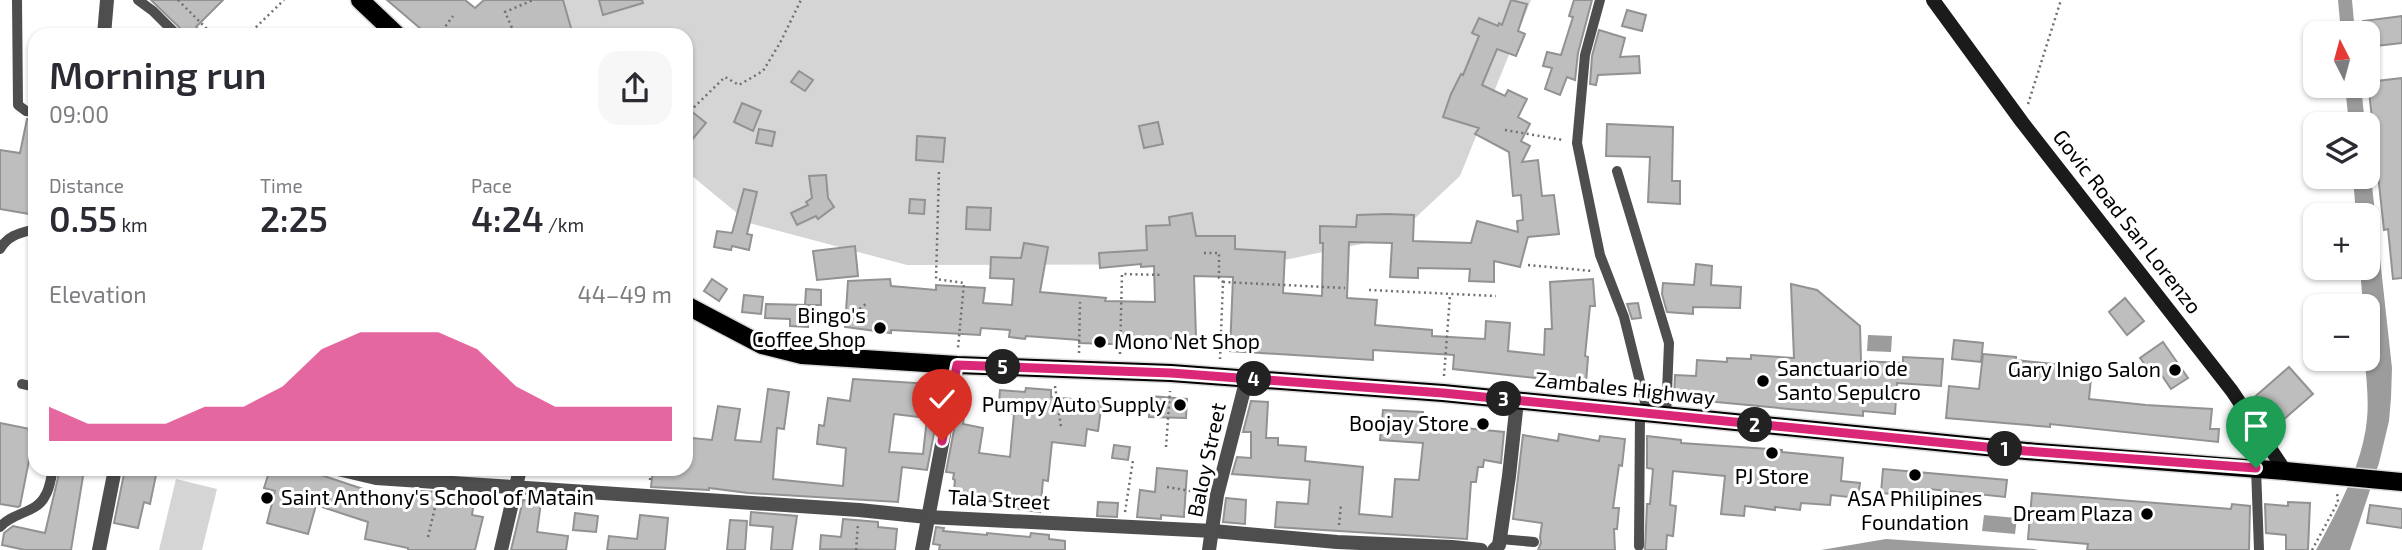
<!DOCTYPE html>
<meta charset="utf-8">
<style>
:root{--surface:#fff;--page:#f7f7f7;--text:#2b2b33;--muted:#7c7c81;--accent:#db2777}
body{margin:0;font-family:"Exo 2",sans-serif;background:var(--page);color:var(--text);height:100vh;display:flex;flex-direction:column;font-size:26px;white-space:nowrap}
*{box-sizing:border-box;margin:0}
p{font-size:23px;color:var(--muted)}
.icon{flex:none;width:38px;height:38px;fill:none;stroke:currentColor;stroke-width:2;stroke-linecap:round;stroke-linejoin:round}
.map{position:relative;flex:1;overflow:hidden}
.side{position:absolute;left:28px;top:28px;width:665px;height:448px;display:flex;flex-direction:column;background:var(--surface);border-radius:21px;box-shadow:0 2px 5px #0004}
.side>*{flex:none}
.needle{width:46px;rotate:354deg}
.fabs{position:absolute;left:2303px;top:21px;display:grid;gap:14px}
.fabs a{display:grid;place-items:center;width:77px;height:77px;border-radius:14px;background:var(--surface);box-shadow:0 2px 5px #0004;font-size:35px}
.pin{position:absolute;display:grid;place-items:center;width:60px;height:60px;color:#fff;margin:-72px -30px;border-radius:50% 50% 50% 0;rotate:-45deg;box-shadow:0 0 7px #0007}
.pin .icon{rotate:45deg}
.km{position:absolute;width:35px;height:35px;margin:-18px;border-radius:50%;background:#222;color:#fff;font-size:19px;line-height:35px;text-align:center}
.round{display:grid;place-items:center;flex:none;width:74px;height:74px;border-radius:21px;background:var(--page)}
.headline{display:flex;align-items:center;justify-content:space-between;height:119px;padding:0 21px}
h1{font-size:38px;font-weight:600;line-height:52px}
.metrics{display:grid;grid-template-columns:repeat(3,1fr);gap:10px;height:119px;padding:7px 21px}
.metrics div{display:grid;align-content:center}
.metrics b{font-size:35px;font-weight:600}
.metrics small{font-size:19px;font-weight:400}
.metrics p{font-size:19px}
.chart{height:196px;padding:14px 21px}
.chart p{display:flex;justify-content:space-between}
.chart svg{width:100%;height:126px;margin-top:7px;fill:var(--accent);opacity:.7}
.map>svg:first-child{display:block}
</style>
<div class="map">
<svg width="2402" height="550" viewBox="0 0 2402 550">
<rect width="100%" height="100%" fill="#fff"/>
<g fill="#d5d5d5">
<polygon points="513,0 1531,0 1460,176 1395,237 1265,264 907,265 749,223 686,171 686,35 544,35"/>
<polygon points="176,479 217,489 202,550 159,550"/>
</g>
<g fill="#9c9c9c">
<polygon points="2338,0 2352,0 2355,33 2341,33"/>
<polygon points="2345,86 2361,86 2365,124 2349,124"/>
<path d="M2368 149 2392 368 2391 398 2389 421 2379 463 2350 550H2316C2337 511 2363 464 2367 419 2369 399 2366 378 2365 359H2368V306H2363L2360 268H2368V215H2356L2353 177H2368Z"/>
<polygon points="1868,335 1892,336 1891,352 1867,351"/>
<polygon points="1984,515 2017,518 2015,534 1982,531"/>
<polygon points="1886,539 2034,549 2038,550 1821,550"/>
</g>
<g fill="#bebebe" stroke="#929292" stroke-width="2" fill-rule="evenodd">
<polygon points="151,0 223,0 196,27 205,35 184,35 182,30"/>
<polygon points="387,0 465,0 475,8 484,0 563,0 573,35 428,35"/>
<polygon points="599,0 642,0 643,3 603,15"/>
<polygon points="1511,0 1527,4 1518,31 1525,34 1516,56 1497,49 1482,85 1505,96 1508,90 1527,99 1518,117 1530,124 1521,141 1530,146 1522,162 1538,160 1542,196 1554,195 1559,234 1528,237 1520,267 1494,261 1494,282 1469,281 1470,269 1418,268 1418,278 1390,277 1392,243 1349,242 1347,298 1377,300 1375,325 1432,330 1432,336 1485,339 1486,321 1510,323 1508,351 1544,355 1545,329 1552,329 1550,282 1593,279 1595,306 1590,306 1585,356 1588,357 1586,383 1564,382 1565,378 1536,376 1535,378 1453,369 1454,355 1373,350 1373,360 1230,351 1233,277 1194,276 1196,337 1143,340 1142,345 1079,343 1079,340 1026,336 1025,339 1009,337 1010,330 981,328 980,335 891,330 891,333 845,327 848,281 890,279 891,286 936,290 936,285 985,288 983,303 1012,305 1014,279 990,278 991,257 1021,258 1024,243 1048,247 1040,292 1106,298 1105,301 1155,302 1154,266 1141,267 1141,264 1100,268 1099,253 1147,250 1146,226 1170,225 1169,217 1192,213 1196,236 1235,236 1235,249 1285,252 1283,293 1322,296 1323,243 1320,243 1320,226 1356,227 1357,215 1387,214 1414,215 1413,241 1471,243 1477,221 1518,232 1517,221 1523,220 1521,195 1513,196 1509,152 1475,134 1479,128 1443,117 1451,94 1461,74 1463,75 1479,36 1472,33 1479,18 1498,26 1499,23 1502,25"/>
<polygon points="1574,0 1592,0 1578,53 1575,80 1567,77 1560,95 1545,89 1552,68 1543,66 1547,52 1561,55 1573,17 1569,16"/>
<polygon points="1627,10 1646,15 1642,31 1622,26"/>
<polygon points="2402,16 2402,43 2368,47 2368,33 2365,33 2363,21"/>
<polygon points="1599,30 1625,38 1620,57 1639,56 1640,73 1598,75 1596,85 1590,84 1592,56"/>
<polygon points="799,71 813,80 805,91 791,82"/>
<polygon points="2402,78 2402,278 2393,279 2388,229 2384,230 2368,82"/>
<polygon points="742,103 761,111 753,131 734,122"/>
<polygon points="686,107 706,123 686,147"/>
<polygon points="27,119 35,119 35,215 0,209 0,150 20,153"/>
<polygon points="1158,122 1163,144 1144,148 1139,126"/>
<polygon points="1607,124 1673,127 1672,181 1680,181 1680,204 1648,202 1650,157 1606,156"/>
<polygon points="759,129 775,132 772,146 756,143"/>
<polygon points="917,136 945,138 943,162 916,160"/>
<polygon points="826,175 828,198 834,207 818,219 816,216 797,225 791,213 808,205 806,202 812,198 809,176"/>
<polygon points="744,189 757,192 747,234 752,235 749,250 732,246 731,250 714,247 717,231 732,233"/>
<polygon points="910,199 925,200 924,214 909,213"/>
<polygon points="967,207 991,208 990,230 966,229"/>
<polygon points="855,246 858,276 817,280 813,251"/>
<polygon points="1696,264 1712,266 1711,285 1741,287 1740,308 1693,307 1693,314 1667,312 1662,294 1663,283 1694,285"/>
<polygon points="712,279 727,289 719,301 704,291"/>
<polygon points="1791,284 1817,290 1860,326 1861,361 1903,363 1903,357 1943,359 1941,386 1897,383 1895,414 1863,411 1863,416 1674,398 1675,375 1696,376 1697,360 1727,362 1727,358 1751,359 1751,355 1794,358"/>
<polygon points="806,289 821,290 821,305 805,305"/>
<polygon points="744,295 763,297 761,314 742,312"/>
<polygon points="2125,298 2144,321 2127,335 2109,312"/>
<polygon points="1638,303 1641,318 1632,319 1627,304"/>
<polygon points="766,304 808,305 808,327 790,326 790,319 765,318"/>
<polygon points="1954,340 1983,343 1981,362 1952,359"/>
<polygon points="2163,342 2188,378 2171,389 2156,367 2150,371 2140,358"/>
<polygon points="1983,354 2016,357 2016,360 2092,368 2089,399 2146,405 2212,409 2210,429 2219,429 2218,442 2050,424 2050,427 1946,418 1949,386 1979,389"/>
<polygon points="2289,367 2313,394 2275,427 2251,400"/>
<path d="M853 379 931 384 932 380 944 381 927 470 902 467 898 502 748 493 709 488V490L651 487 653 469H686V449L691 450 692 438 712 440 718 406 740 409 735 440 761 442 768 389 789 392 784 429 777 428 773 479 843 486 846 448 817 444 819 425 824 426 828 398 850 401ZM894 414 927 418 923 454 889 452Z"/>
<polygon points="1026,388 1051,390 1051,397 1102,402 1098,431 1087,429 1085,446 1052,442 1048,481 1043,480 1040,512 1018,509 1018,504 987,501 986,508 970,507 971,503 953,501 955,480 953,479 954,473 946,472 960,398 966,399 963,424 983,428 979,453 1010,457 1014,414 998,413 1000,390 1025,392"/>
<polygon points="1150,396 1187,399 1186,418 1149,417"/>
<polygon points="1251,401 1268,402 1266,438 1278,438 1278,445 1306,447 1305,461 1363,467 1359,514 1392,517 1395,479 1419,480 1423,443 1380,440 1383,410 1423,412 1422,428 1455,432 1455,427 1504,432 1501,463 1484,460 1483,467 1478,467 1476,482 1471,482 1467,539 1275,527 1277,502 1308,504 1310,480 1232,474 1237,457 1251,458 1251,432 1243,432"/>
<polygon points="0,423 35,430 20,506 18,507 0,504"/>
<polygon points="1559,434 1599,441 1600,436 1625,439 1622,466 1619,465 1613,508 1619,508 1617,529 1614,529 1615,550 1538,550 1541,543 1540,537 1542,523 1513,519 1523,435 1558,441"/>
<polygon points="1647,436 1681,440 1681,443 1782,450 1782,452 1843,458 1841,481 1860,483 1858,498 1831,495 1830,505 1801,503 1800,510 1775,507 1775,510 1745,506 1744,516 1721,514 1725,476 1673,471 1670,505 1676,506 1673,536 1667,535 1666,550 1645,550 1647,504 1650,504 1653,469 1647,468"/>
<polygon points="1114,445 1130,447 1128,460 1112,458"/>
<polygon points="1157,468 1187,471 1184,517 1161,515 1161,519 1137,517 1140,490 1155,492"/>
<polygon points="60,469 84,470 71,550 25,550 2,545 4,533 13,526 45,533"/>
<polygon points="125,469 156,475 150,504 144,502 138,528 114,523"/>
<polygon points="270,469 303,469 363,489 362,494 401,501 403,493 419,496 420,491 457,493 456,498 474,501 472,515 483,517 475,550 408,550 408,548 365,539 368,522 316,505 308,534 267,523 275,491 264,488"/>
<polygon points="424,469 461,469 461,474 424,472"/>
<polygon points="1883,469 2007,480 2005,497 1929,489 1928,497 1881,493"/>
<polygon points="2032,493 2231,509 2232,504 2250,506 2249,550 2087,550 2088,544 2028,539"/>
<polygon points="1226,498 1246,500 1245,524 1223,522"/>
<polygon points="523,500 541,502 537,532 568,536 566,550 511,550"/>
<polygon points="1098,502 1118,503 1117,517 1097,516"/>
<polygon points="2288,502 2310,503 2308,550 2286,550 2286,535 2266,533 2265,504 2288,506"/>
<polygon points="2370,505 2402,509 2402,528 2367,523"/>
<polygon points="751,512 797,516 792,550 771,550 773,527 750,525"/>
<polygon points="575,513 598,516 596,532 573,530"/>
<polygon points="640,515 668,518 665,550 607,550 609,536 637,539"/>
<polygon points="843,519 878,522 878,527 897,529 895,550 820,549 821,535 841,537"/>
<polygon points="730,520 747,521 745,550 727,550"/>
<polygon points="936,527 944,528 943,531 987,535 987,533 1030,537 1031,533 1049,535 1049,539 1065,541 1065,550 939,550 940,545 933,544"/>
</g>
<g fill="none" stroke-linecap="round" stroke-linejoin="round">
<g stroke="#dbdbdb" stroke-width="21">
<g id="primary">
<polyline points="360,0 397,35"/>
<polyline points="686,305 762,345 802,355 957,365 1171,373 1443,393 2026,451 2285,471 2402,482"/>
</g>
</g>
<g stroke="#707070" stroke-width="2.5" stroke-dasharray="2 3.5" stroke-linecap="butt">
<polyline points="178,0 213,35"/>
<polyline points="256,35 252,31 284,0"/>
<polyline points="439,35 453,16"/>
<polyline points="504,35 512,28 505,12 533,0"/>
<polyline points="2028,104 2061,0"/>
<polyline points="686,115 725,77 739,85 763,71 780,43 801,0"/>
<polyline points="1505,130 1563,140"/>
<polyline points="939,172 936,279 964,283 958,348"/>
<polyline points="1204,253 1219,253 1219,278 1223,282 1220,359"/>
<polyline points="1528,265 1592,271"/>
<polyline points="1223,282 1345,288"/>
<polyline points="1369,290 1496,296"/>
<polyline points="821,340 867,303"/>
<polyline points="1079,353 1080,302"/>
<polyline points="1120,354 1122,274 1163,275"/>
<polyline points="1444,376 1450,295"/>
<polyline points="1055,386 1061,427"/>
<polyline points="1166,447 1170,391"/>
<polyline points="650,480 651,469"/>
<polyline points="1167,487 1203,493"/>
<polyline points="1125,512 1133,460"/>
<polyline points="1339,525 1341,504"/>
<polyline points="428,537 437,499"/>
<polyline points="856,550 858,524"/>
<polyline points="2312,550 2338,502 2337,492"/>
</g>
<g stroke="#4e4e4e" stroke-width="10">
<polyline points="17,0 18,105 26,111 35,112"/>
<polyline points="138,0 153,11 177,35"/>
<polyline points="1600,0 1585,55 1577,143 1600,255 1624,317 1648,414"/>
<polyline points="1617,171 1669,343 1666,416"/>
<path d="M0 249C8 235 20 233 35 229"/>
<polyline points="22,384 35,387"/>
<polyline points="2256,468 2259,550"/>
<path d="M0 527C13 512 37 513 45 496 50 489 51 477 53 469"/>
<polyline points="1500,539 1534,542"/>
<polyline points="1639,546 1640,414"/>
</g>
<g stroke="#4e4e4e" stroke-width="14">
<polyline points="104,35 107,0"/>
<polyline points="338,469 376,478 859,510 927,517 1213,531 1337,542 1452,547 1481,550"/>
<polyline points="99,550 115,469"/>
<polyline points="501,550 520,469"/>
<polyline points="922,550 957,365"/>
<polyline points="1209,550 1217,495 1247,378"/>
<polyline points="1494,550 1499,545 1509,476 1517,401"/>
</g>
<polyline stroke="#1b1b1b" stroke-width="14" points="1933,0 2022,122 2232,391 2285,471"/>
<use href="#primary" stroke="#000" stroke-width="18"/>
</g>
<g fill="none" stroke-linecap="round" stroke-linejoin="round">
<g stroke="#fff" stroke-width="14">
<polyline id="route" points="942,441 957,365 1171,373 1443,393 2026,451 2256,468"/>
</g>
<use href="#route" stroke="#db2777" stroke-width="9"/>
</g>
<g fill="#000" stroke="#fff" stroke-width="2.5">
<circle cx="880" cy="328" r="7"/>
<circle cx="1100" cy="342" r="7"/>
<circle cx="2175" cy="370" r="7"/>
<circle cx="1763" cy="381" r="7"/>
<circle cx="1180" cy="405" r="7"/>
<circle cx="1483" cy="424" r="7"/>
<circle cx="1772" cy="453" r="7"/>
<circle cx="1915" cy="475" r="7"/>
<circle cx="267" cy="498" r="7"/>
<circle cx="2147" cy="514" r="7"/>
</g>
<g text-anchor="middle" stroke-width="6" stroke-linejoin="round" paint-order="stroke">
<g font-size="21" fill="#000" stroke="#fff">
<text transform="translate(2127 222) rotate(52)" y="7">Govic Road San Lorenzo</text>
<text transform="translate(1625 389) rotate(6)" y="7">Zambales Highway</text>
<text transform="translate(1207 460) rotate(-78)" y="7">Baloy Street</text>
<text transform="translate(999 500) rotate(3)" y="7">Tala Street</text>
</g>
<g font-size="21" fill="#000" stroke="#fff" text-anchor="end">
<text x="866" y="323">Bingo's<tspan x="866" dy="24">Coffee Shop</tspan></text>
<text x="1114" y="349" text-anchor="start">Mono Net Shop</text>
<text x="1777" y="376" text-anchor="start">Sanctuario de<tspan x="1777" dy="24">Santo Sepulcro</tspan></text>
<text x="2161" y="377">Gary Inigo Salon</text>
<text x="1166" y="412">Pumpy Auto Supply</text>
<text x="1469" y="431">Boojay Store</text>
<text x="1772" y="484" text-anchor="middle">PJ Store</text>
<text x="281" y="505" text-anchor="start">Saint Anthony's School of Matain</text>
<text x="1915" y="506" text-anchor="middle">ASA Philipines<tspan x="1915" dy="24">Foundation</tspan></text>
<text x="2133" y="521">Dream Plaza</text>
</g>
</g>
</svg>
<div class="fabs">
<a><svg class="needle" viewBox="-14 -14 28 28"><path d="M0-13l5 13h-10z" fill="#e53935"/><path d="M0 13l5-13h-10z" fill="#7c7c81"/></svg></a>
<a><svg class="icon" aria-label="layers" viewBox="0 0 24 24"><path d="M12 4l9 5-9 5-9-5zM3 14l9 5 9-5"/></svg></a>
<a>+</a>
<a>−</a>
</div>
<div class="pin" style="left:2256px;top:468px;background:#1e9e55"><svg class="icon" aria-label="arrive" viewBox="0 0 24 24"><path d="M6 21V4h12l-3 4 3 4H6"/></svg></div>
<div class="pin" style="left:942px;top:441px;background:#d93025"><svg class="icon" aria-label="check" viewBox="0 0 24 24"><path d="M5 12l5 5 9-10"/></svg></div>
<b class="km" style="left:2005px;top:449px">1</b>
<b class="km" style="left:1755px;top:425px">2</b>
<b class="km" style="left:1504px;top:399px">3</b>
<b class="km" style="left:1254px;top:379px">4</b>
<b class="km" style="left:1003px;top:367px">5</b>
<section class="side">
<div class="headline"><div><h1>Morning run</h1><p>09:00</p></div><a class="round"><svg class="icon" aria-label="share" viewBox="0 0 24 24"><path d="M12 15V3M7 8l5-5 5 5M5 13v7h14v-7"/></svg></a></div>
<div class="metrics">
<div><p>Distance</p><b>0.55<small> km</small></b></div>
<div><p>Time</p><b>2:25</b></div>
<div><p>Pace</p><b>4:24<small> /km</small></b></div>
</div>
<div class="chart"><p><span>Elevation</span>44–49 m</p>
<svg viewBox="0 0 160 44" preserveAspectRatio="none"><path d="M0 44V32L10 38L20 38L30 38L40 32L50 32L60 25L70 12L80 6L90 6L100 6L110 12L120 25L130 32L140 32L150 32L160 32V44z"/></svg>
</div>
</section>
</div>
